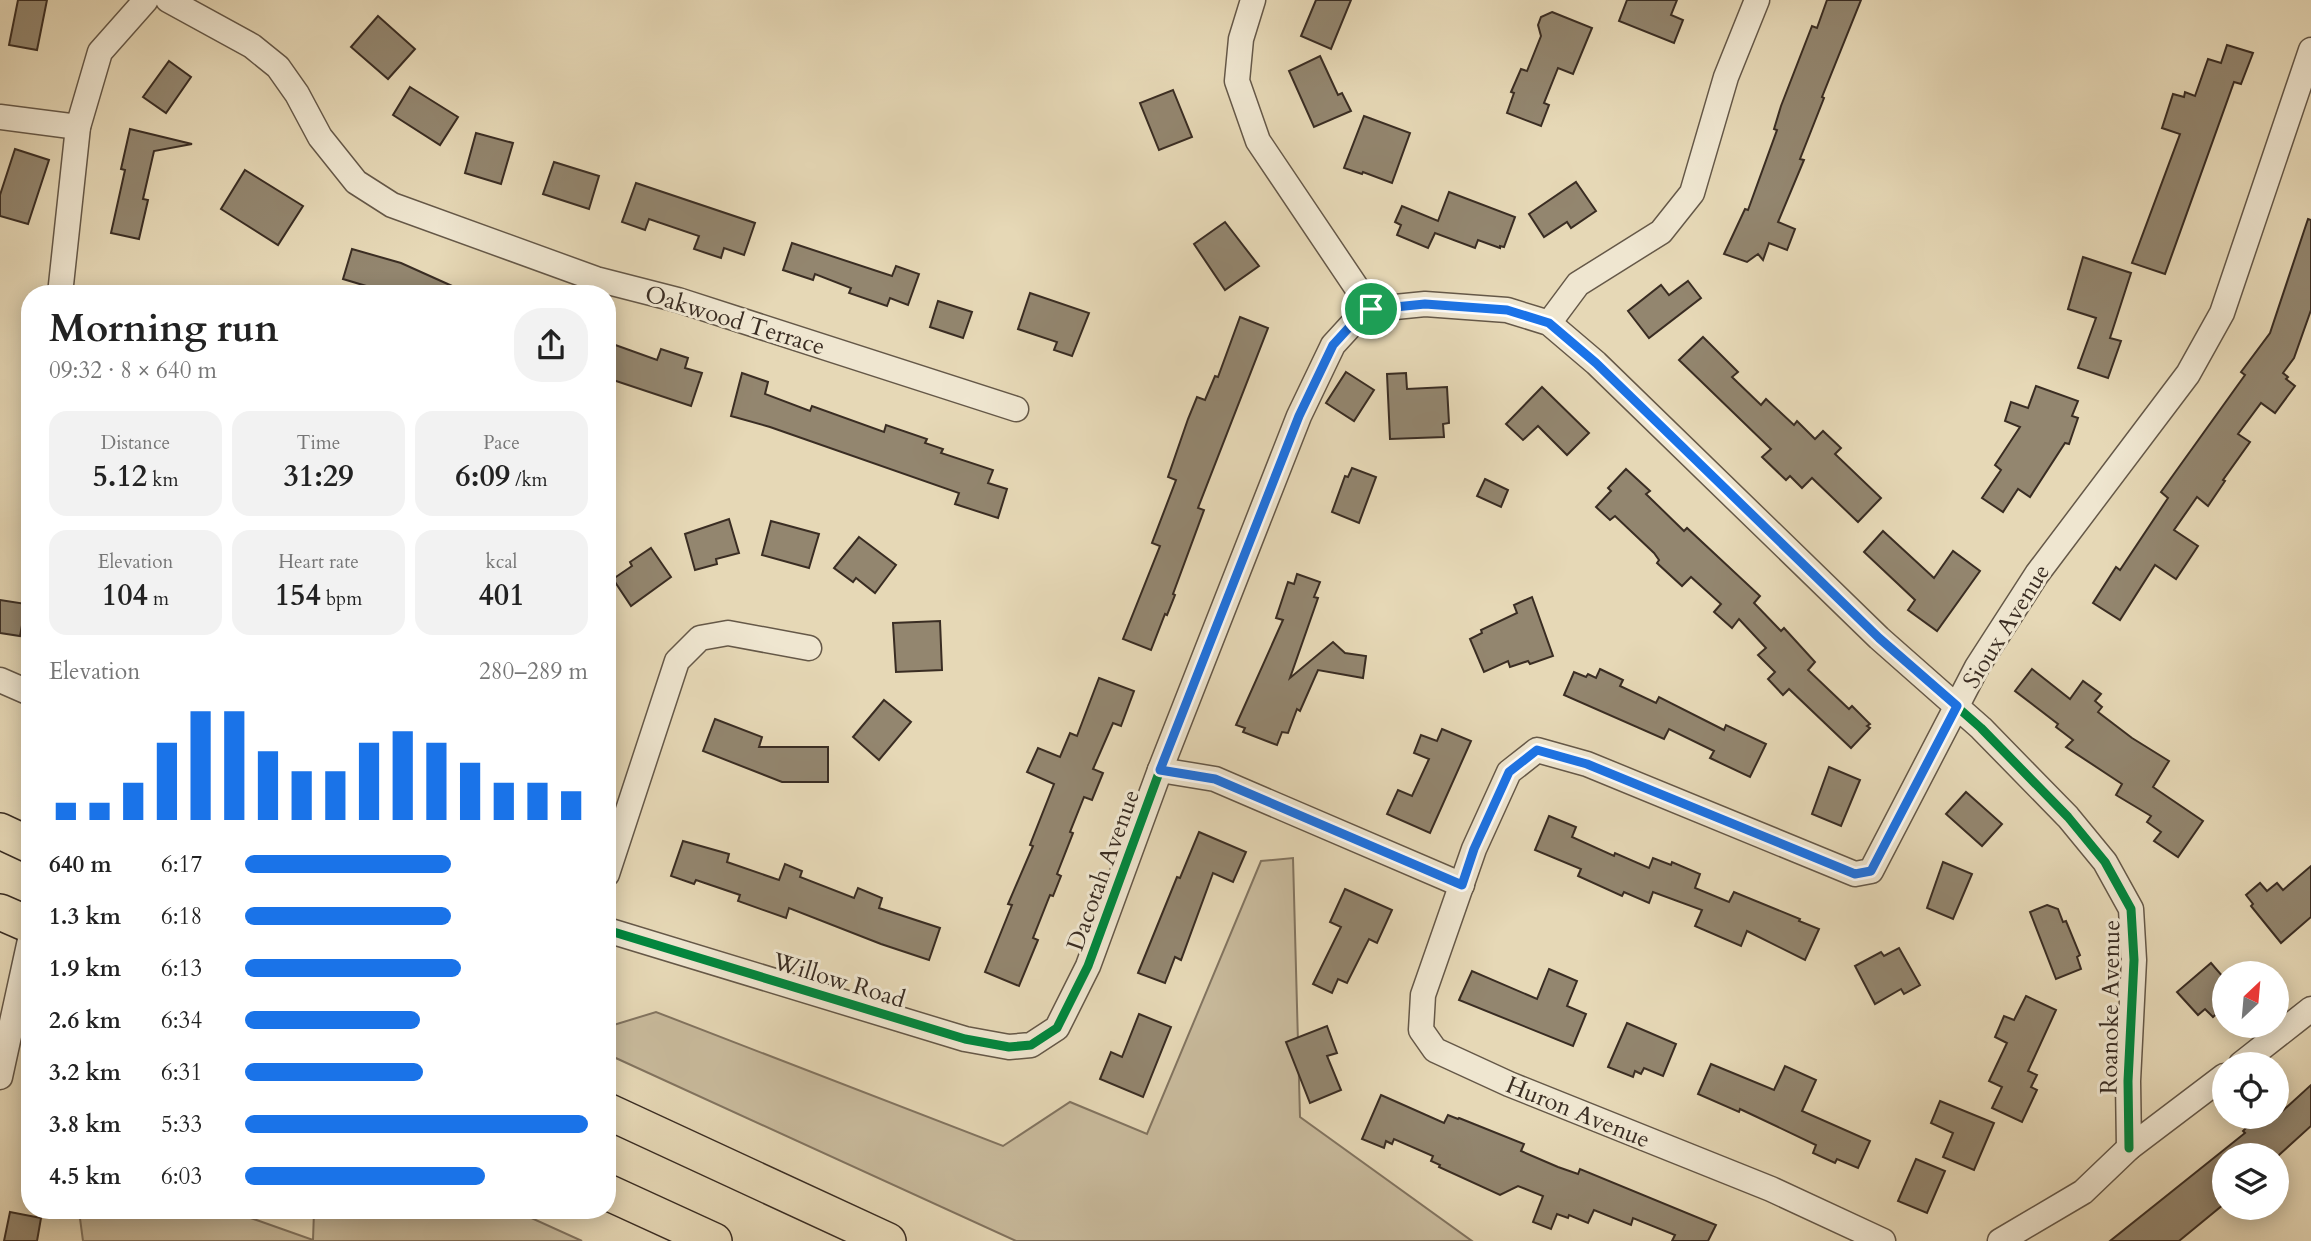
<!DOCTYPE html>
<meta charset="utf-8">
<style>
:root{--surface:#fff;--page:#f2f2f2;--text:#222;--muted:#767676;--accent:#1a73e8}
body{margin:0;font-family:Cardo,serif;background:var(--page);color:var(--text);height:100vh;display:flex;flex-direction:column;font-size:26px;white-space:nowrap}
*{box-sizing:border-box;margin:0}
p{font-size:23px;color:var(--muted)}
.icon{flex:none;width:38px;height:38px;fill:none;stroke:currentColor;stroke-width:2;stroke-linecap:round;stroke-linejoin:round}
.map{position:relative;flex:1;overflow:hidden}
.panel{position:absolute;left:21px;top:285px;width:595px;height:934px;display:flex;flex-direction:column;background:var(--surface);border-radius:28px;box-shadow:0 4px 18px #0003}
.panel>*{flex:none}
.needle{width:46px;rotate:26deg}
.fabs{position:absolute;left:2212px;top:961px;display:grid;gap:14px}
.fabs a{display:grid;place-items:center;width:77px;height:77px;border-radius:50%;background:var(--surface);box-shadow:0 4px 18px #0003;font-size:35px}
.pin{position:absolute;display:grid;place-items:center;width:60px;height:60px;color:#fff;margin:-30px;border:4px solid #fff;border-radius:50%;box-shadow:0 2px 7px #0007}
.round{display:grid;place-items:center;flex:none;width:74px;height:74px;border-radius:28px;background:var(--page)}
.summary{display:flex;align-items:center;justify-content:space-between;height:119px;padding:0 28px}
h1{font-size:38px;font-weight:700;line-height:52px}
.metrics{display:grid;grid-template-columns:repeat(3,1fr);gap:10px;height:119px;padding:7px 28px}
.metrics div{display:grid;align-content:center;border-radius:18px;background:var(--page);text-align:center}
.metrics b{font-size:30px;font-weight:700}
.metrics small{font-size:19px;font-weight:400}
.metrics p{font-size:19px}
.chart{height:196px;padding:14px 28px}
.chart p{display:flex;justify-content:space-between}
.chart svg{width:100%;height:126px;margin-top:7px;stroke:var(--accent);stroke-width:6}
ul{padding:0 28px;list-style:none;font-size:23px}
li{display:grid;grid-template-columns:112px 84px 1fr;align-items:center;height:52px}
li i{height:18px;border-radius:9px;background:var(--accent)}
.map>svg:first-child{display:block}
</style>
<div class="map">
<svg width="2311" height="1241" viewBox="0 0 2311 1241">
<rect width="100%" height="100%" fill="#e6d8b6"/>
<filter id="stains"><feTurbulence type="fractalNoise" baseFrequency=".00286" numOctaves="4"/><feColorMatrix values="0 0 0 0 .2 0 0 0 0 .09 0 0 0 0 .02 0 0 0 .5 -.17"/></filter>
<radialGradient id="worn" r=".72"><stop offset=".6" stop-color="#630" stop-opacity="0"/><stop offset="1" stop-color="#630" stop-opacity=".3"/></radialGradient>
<g fill="#c9bb9d" stroke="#827460" stroke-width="2">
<polygon points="1293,858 1300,1117 1472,1241 1016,1241 607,1054 607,1027 656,1012 1003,1146 1070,1102 1147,1134 1261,861"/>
<polygon points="79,1211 231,1211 313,1240 314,1211 516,1211 582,1241 83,1241"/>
</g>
<g fill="#93866f" stroke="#3a2d23" stroke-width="2">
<polygon points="18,0 47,0 37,50 9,45"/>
<polygon points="1316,0 1351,0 1331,49 1301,36"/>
<polygon points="1627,0 1677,0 1671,15 1683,20 1674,43 1619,21"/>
<polygon points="1827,0 1861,0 1822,97 1824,98 1800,159 1804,160 1778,222 1795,229 1787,250 1769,243 1763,260 1758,254 1747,262 1724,254 1745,209 1748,210 1777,130 1774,129 1781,106 1812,26 1817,28"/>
<polygon points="1552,12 1592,28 1573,74 1558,68 1544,103 1549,105 1541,126 1507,113 1514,93 1511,92 1521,69 1527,71 1541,36 1538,25 1541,17"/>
<polygon points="378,16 415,49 388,79 351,47"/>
<polygon points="2227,45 2253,53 2241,84 2234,82 2165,274 2132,263 2180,134 2162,128 2173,94 2184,97 2185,92 2195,96 2208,59 2221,63"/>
<polygon points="1320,56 1338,95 1342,93 1351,111 1314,127 1289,71"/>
<polygon points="169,61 191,77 166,113 143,97"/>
<polygon points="410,87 458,117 440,145 393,115"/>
<polygon points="1173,90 1192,137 1159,150 1140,103"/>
<polygon points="1364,116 1410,133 1392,183 1363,172 1362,174 1344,168"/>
<polygon points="130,129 192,144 154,151 143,199 148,200 139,239 111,233 125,170 121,169"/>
<polygon points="476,133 513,143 501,184 465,173"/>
<polygon points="15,149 49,160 28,224 0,216 0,195"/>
<polygon points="554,162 599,176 589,209 543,194"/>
<polygon points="245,170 303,206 278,245 221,209"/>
<polygon points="1576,182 1596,211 1571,228 1567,222 1544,237 1529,214"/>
<polygon points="636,183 755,223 744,255 724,248 721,258 694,249 699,236 649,219 645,230 622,222"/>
<polygon points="1449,192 1515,217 1504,247 1500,246 1500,248 1478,240 1475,248 1435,233 1428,248 1397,235 1401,225 1395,222 1402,206 1438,221"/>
<polygon points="2308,219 2311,220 2311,310 2294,358 2283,373 2288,377 2286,379 2295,386 2275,413 2261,403 2238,434 2250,442 2223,480 2225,481 2208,506 2197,497 2174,530 2198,546 2176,579 2155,565 2120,620 2093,603 2116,567 2120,570 2168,498 2161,492 2245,375 2241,372 2270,333"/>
<polygon points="1225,222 1259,266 1225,290 1194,244"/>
<polygon points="792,243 892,276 896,266 919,274 908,305 890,298 887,306 849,293 851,288 815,274 813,280 783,270"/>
<polygon points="352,249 401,263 470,294 393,294 343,279"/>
<polygon points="2083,257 2131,273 2110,338 2121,341 2108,378 2078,368 2096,318 2068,309"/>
<polygon points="1688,281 1701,298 1649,338 1628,311 1661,285 1669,295"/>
<polygon points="1030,293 1089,313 1072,356 1054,350 1057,342 1018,329"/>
<polygon points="938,301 972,312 963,338 930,327"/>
<polygon points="1240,317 1268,328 1198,508 1204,510 1173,594 1175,595 1167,615 1165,614 1151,650 1123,639 1160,546 1152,543 1176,480 1168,477 1188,419 1197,397 1205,400 1215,376 1218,377"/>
<polygon points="1703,337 1738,372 1732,377 1761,405 1766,399 1794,425 1797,421 1815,439 1823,431 1841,448 1835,454 1881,498 1858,522 1812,478 1802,488 1790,476 1786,480 1762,457 1771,449 1679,360"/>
<polygon points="607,342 657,360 661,349 688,358 685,368 702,373 691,406 607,378"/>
<polygon points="1346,372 1374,390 1354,421 1326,403"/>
<polygon points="742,373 768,382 765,394 810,411 812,406 884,432 886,425 927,439 925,443 943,449 941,453 993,470 988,483 1007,489 998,518 955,504 959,493 770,427 731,416"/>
<polygon points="1406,373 1407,389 1447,387 1449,423 1443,424 1444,437 1390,439 1387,374"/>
<polygon points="2036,386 2078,401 2072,416 2078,418 2069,444 2065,443 2030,497 2018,489 2003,512 1982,498 2001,470 1995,465 2020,427 2005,421 2011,402 2028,408"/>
<polygon points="1542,387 1589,433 1567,455 1538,426 1523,440 1506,424"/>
<polygon points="1352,468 1376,477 1359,523 1332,512 1345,476 1348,477"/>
<polygon points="1626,469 1650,491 1646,494 1684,531 1687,528 1760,596 1754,603 1781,631 1784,628 1815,662 1808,670 1849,709 1852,706 1870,724 1867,726 1870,728 1851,748 1789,689 1783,695 1768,679 1775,672 1758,655 1766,648 1739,619 1732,628 1714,612 1721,604 1691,577 1682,586 1657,563 1659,560 1654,553 1615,516 1610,520 1596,507 1611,491 1608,488"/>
<polygon points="1485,479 1508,490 1501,507 1477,496"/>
<polygon points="729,519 739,553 716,559 717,564 695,570 685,534"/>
<polygon points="771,521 819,534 809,568 762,555"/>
<polygon points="1883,531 1934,578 1953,551 1980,571 1937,631 1908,610 1915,600 1864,552"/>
<polygon points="859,537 896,565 875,593 856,578 853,582 834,568"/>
<polygon points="651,548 671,577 631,606 613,579 632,566 630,562"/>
<polygon points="1297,574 1320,582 1314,597 1318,598 1290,678 1333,642 1345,653 1366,656 1363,678 1318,670 1300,711 1297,709 1288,733 1282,732 1277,745 1243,732 1245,728 1236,725 1283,620 1276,618 1288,582 1294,584"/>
<polygon points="1532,597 1553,656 1530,664 1528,661 1510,667 1508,661 1484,672 1470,639 1482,633 1481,630 1517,613 1514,605"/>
<polygon points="0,600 26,604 20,636 0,633"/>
<polygon points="940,621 942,670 896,672 893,623"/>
<polygon points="1600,669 1623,680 1620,686 1656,703 1659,697 1724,730 1726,725 1766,744 1750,777 1710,758 1714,751 1669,729 1664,739 1564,695 1574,672 1586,677 1588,674 1596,678"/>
<polygon points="2032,669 2070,699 2083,681 2101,694 2095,701 2102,707 2098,712 2132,738 2169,761 2153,787 2203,821 2178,857 2154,841 2161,832 2147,822 2151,816 2116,795 2122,784 2066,747 2073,740 2056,727 2058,724 2015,691"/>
<polygon points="1099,678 1134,691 1121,726 1113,723 1093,769 1103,773 1092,800 1084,797 1070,832 1073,833 1057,874 1061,876 1053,896 1050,895 1033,938 1038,940 1019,986 985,972 1012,905 1008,904 1033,846 1030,845 1054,784 1027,772 1038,748 1060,757 1070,733 1077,736"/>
<polygon points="884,700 911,722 879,760 853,737"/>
<polygon points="715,719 762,737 759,747 828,747 828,782 782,782 703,751"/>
<polygon points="1442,729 1471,741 1430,833 1387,814 1398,790 1412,796 1429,759 1414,753 1421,735 1437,741"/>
<polygon points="1829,767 1860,780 1841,826 1812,814"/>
<polygon points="1966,792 2002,824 1982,846 1946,814"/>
<polygon points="1549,816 1576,827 1572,837 1614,856 1615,853 1649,868 1653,858 1671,865 1672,862 1700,874 1695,888 1729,902 1734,892 1800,919 1799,921 1819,929 1805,960 1747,931 1741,946 1695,926 1702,910 1653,892 1649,903 1624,892 1622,896 1578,876 1581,869 1535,850"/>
<polygon points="1199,832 1246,852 1233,882 1213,873 1181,960 1175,957 1165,983 1138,973 1177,877 1180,878"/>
<polygon points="683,841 729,854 727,862 779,880 785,864 802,871 800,877 854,898 858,888 882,898 879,908 940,928 929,960 881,944 789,908 786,918 738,901 740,895 696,880 694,884 671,876"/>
<polygon points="1943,862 1972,874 1953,919 1927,908"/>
<polygon points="2311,866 2311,917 2281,943 2251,906 2253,904 2246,895 2260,883 2267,891 2277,883 2283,890"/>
<polygon points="1345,889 1392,910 1377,943 1369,939 1347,983 1338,979 1332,993 1313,984 1341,927 1330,922"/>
<polygon points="2047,905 2058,909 2063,922 2066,921 2080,955 2077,957 2081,969 2056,979 2030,912"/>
<polygon points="1899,948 1920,985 1904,994 1901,989 1875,1004 1855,966 1881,952 1884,956"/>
<polygon points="2211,963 2224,978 2224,1007 2213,1017 2205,1009 2198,1015 2177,992"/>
<polygon points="1549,969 1577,981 1567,1006 1586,1014 1573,1046 1459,1000 1472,971 1537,999"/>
<polygon points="2026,996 2056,1010 2028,1071 2037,1075 2031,1087 2037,1090 2022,1122 1992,1108 2002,1087 1989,1081 2007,1043 1995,1037 2004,1016 2014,1020"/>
<polygon points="1139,1014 1171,1027 1143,1097 1100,1079 1111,1052 1122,1057"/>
<polygon points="1627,1023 1676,1044 1663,1076 1644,1068 1641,1074 1635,1071 1633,1077 1608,1067"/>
<polygon points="1327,1026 1337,1053 1327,1056 1341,1090 1310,1103 1286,1042"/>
<polygon points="1711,1064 1774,1090 1785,1066 1816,1080 1802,1111 1870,1141 1858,1168 1837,1159 1835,1163 1813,1153 1816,1145 1740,1109 1739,1112 1698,1094"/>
<polygon points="2311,1085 2311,1126 2279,1155 2224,1155 2224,1204 2179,1241 2110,1241 2245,1133 2243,1131 2258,1116 2277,1116"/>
<polygon points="1381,1095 1444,1123 1448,1115 1458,1119 1459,1118 1524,1144 1521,1151 1558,1167 1578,1174 1580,1169 1716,1225 1708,1241 1672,1241 1675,1235 1633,1218 1631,1225 1594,1210 1588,1223 1569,1215 1568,1218 1557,1214 1551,1229 1533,1222 1543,1196 1518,1186 1500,1195 1439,1167 1440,1165 1431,1161 1433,1156 1394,1139 1392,1144 1386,1141 1384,1148 1362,1139"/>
<polygon points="1940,1101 1994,1123 1974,1170 1943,1157 1953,1133 1931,1123"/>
<polygon points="1916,1159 1945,1171 1927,1213 1898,1201"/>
<polygon points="10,1212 41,1218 37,1241 4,1241"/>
</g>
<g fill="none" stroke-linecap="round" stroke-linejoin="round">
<g stroke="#655848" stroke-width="27">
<g id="minor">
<polyline points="168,0 252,46 278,67 297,94 320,137 356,182 392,205 596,279 678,300 1016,409"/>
<polyline points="1253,0 1241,39 1237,81 1258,141 1371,309"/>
<polyline points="0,117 78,127"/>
<polyline points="60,294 78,127 100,52 146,0"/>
<polyline points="1549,323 1578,284 1661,232 1692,193 1726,77 1757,0"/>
<polyline points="0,680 30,693"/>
<polyline points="1160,770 1215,779 1462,885"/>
<polyline points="607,874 677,661 700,638 728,633 809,648"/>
<polyline points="607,930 965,1039 1009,1047 1031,1045 1057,1028 1088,966 1160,770 1299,416 1333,345 1365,310 1425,304 1507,310 1549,323 1596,363 1879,638 1981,728 2068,817 2105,862 2131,909 2134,960 2128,1081 2129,1148"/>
<polyline points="2241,1064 2311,1009"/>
<polyline points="0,1077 30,940"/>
<polyline points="1883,1241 1771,1189 1509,1084 1435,1050 1421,1030 1423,995 1474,849 1509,772 1537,750 1587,764 1855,874 1871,871 1977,667 2037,574 2188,374 2222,313 2311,50"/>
<polyline points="2000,1241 2083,1192 2129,1148 2224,1076"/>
</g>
</g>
<g stroke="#3a2d23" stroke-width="38">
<g id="highway">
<polyline points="0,831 30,845"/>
<polyline points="0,912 30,925"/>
<polyline points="607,1111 888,1241"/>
<polyline points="607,1192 714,1241"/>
</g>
</g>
<use href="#minor" stroke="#efe6d0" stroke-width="24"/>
<use href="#highway" stroke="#e6d8b6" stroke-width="35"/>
<g stroke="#efe6d0" stroke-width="13">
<polyline id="cycleway" points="607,930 965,1039 1009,1047 1031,1045 1057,1028 1088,966 1160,770 1299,416 1333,345 1365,310 1425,304 1507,310 1549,323 1596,363 1879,638 1981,728 2068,817 2105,862 2131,909 2134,960 2128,1081 2129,1148"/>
</g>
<use href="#cycleway" stroke="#00873e" stroke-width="9"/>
</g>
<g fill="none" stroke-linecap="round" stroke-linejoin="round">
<g stroke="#fff" stroke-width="14">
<polygon id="route" points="1425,304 1507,310 1549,323 1596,363 1879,638 1957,706 1871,871 1855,874 1587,764 1537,750 1509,772 1474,849 1462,885 1215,779 1160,770 1299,416 1333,345 1365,310"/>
</g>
<use href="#route" stroke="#1a73e8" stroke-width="9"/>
</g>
<g text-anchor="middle" stroke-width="6" stroke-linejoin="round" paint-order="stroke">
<g font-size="24" fill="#3a2d23" stroke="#efe6d0">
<text transform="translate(735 320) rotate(17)" y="8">Oakwood Terrace</text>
<text transform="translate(2006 626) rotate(-58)" y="8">Sioux Avenue</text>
<text transform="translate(1103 870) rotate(-70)" y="8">Dacotah Avenue</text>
<text transform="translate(839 980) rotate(17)" y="8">Willow Road</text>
<text transform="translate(2110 1007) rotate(-89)" y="8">Roanoke Avenue</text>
<text transform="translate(1578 1112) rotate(22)" y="8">Huron Avenue</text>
</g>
</g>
<rect width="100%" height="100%" filter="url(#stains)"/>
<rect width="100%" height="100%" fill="url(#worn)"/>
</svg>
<div class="fabs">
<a><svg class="needle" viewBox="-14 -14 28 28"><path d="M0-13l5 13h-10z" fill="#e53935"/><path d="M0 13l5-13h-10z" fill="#767676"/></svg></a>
<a><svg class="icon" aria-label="locate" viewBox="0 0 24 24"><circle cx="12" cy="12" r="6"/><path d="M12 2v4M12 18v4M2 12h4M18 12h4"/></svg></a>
<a><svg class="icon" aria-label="layers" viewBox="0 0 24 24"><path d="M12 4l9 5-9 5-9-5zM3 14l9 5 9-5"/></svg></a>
</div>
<div class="pin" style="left:1371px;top:309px;background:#1e9e55"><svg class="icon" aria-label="arrive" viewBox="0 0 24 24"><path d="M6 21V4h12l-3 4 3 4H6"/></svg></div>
<section class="panel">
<div class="summary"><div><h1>Morning run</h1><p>09:32 · 8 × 640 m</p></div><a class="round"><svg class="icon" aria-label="share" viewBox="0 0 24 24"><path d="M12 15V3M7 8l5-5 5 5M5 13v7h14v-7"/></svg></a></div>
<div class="metrics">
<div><p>Distance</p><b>5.12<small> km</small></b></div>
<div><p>Time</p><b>31:29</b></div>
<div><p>Pace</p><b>6:09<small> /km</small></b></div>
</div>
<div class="metrics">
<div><p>Elevation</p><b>104<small> m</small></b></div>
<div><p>Heart rate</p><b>154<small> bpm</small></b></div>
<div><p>kcal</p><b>401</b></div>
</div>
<div class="chart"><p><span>Elevation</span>280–289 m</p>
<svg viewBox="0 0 160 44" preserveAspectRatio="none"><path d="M5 44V38M15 44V38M25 44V31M35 44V17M45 44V6M55 44V6M65 44V20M75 44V27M85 44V27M95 44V17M105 44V13M115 44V17M125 44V24M135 44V31M145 44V31M155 44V34"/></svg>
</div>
<ul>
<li><b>640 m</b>6:17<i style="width:60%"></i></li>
<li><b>1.3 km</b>6:18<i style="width:60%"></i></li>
<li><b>1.9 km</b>6:13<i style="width:63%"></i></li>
<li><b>2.6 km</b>6:34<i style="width:51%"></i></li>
<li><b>3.2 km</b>6:31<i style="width:52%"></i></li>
<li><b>3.8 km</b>5:33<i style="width:100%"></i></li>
<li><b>4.5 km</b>6:03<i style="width:70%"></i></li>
</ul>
</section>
</div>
